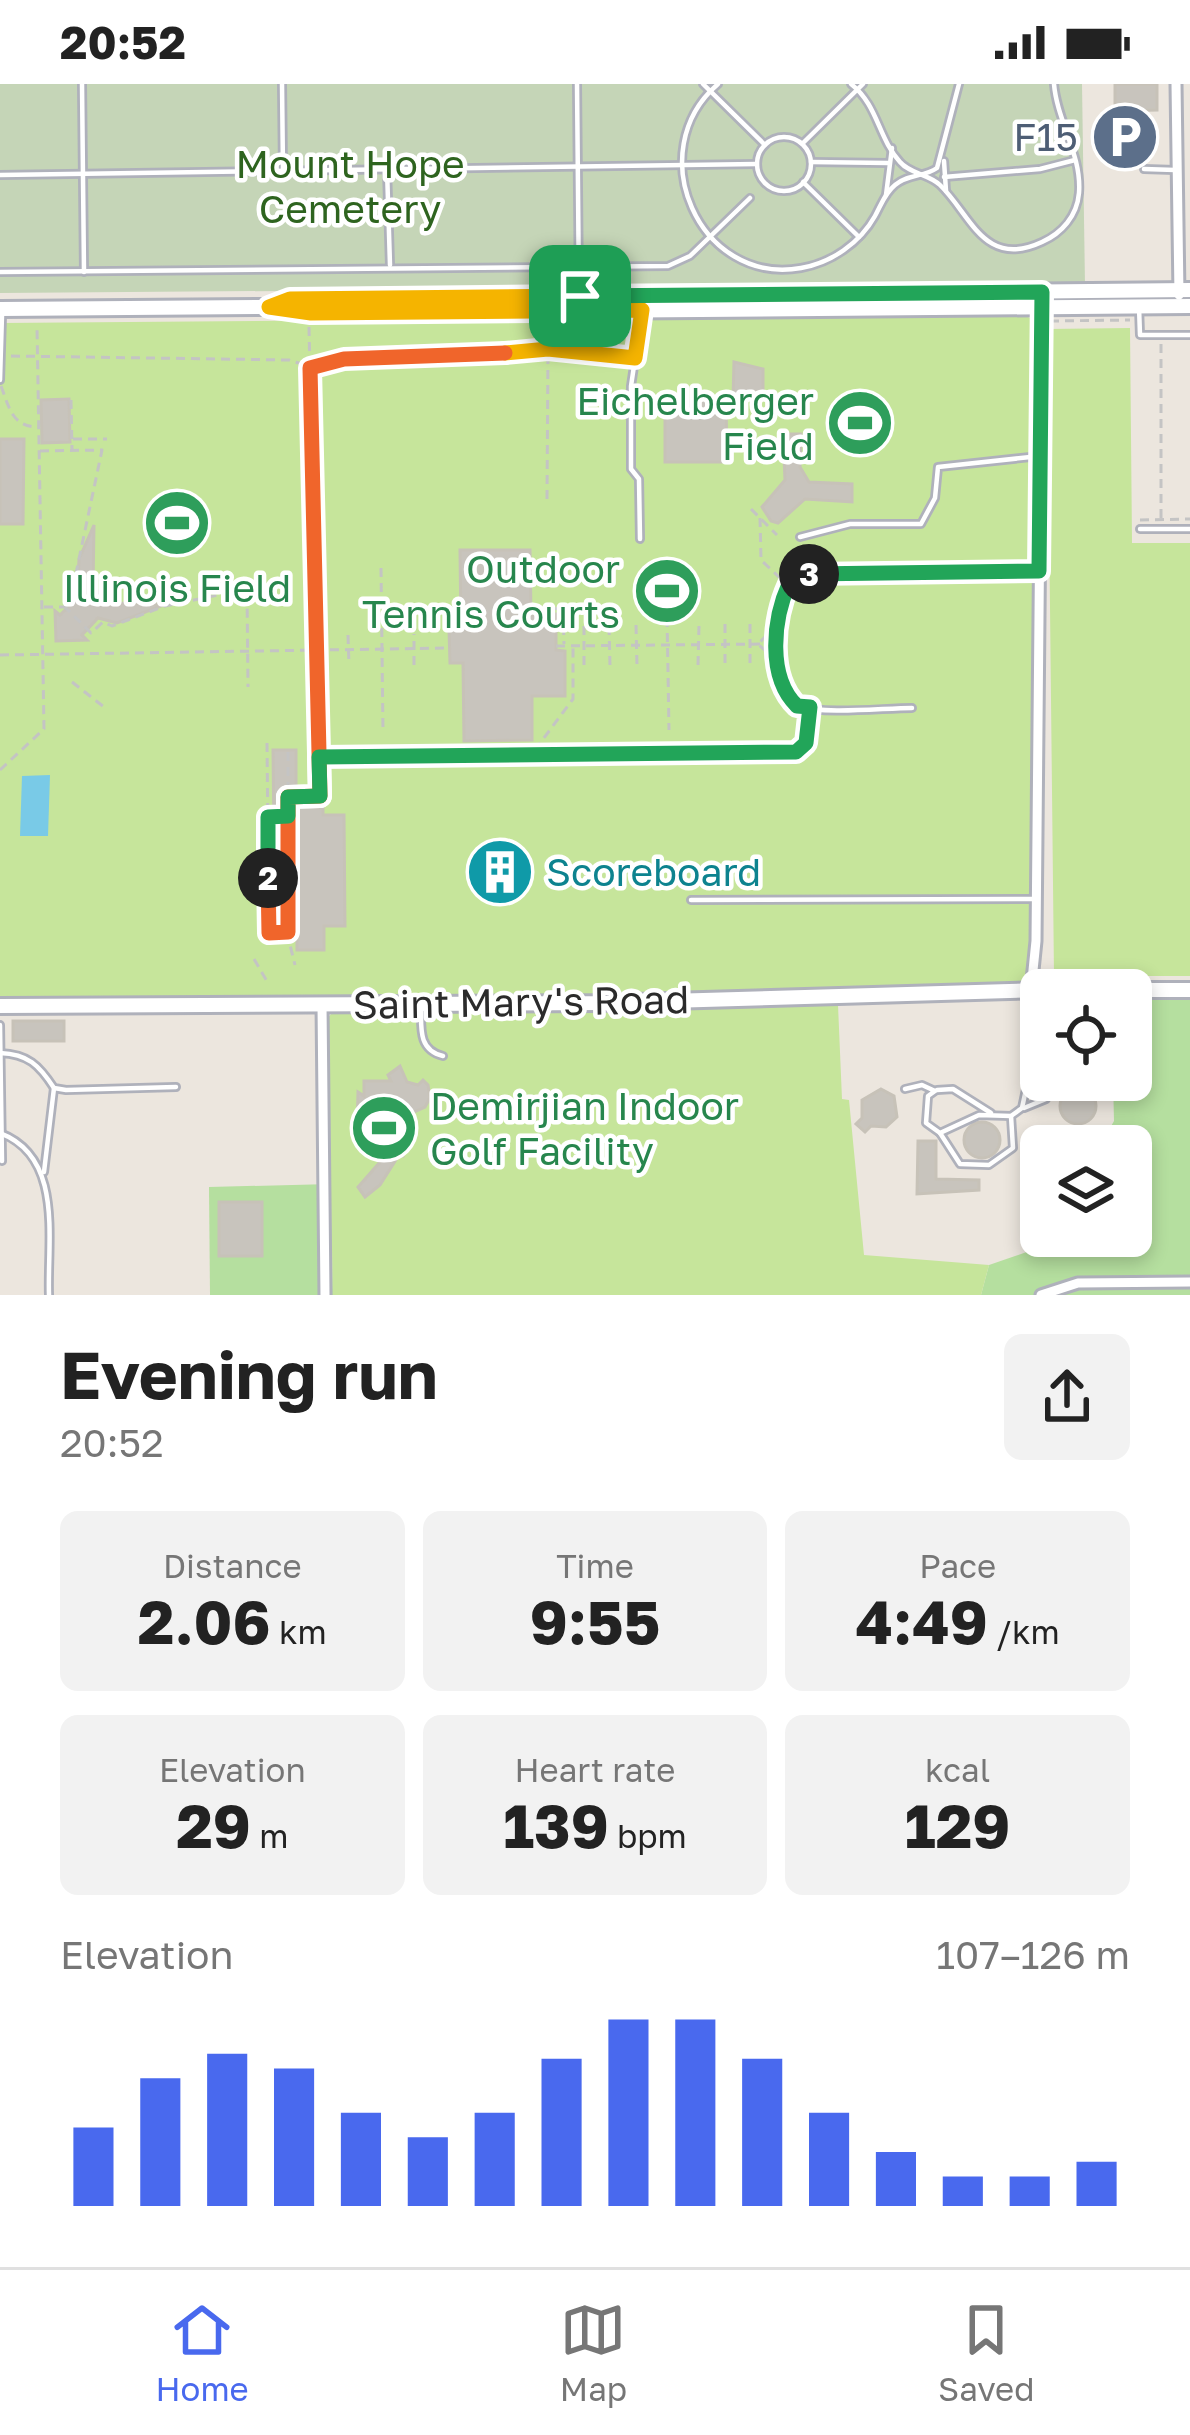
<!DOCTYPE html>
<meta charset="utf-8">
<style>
:root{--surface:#fff;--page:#f2f2f2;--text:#222;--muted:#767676;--line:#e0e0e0;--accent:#4969ee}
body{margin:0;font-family:"Golos Text",sans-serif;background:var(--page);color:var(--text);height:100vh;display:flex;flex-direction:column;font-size:45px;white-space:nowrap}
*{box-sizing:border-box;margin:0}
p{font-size:39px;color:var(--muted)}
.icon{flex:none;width:66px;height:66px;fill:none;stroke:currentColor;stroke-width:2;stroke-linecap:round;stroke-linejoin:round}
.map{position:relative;height:1211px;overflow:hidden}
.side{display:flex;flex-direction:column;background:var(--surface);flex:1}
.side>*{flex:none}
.tools{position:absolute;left:1020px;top:885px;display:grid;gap:24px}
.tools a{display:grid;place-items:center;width:132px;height:132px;border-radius:18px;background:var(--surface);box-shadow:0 6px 18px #0003;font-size:60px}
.pin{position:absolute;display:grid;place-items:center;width:102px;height:102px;color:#fff;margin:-51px;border-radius:24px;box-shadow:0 6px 18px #0006}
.km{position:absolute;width:60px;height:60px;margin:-30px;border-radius:50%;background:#222;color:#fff;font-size:33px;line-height:60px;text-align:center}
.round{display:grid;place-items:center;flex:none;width:126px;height:126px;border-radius:18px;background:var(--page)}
.overview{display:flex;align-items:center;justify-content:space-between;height:204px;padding:0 60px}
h1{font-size:66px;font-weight:700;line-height:90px}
.metrics{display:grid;grid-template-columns:repeat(3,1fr);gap:18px;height:204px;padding:12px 60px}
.metrics div{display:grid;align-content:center;border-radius:18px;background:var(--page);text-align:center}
.metrics b{font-size:60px;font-weight:700}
.metrics small{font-size:33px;font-weight:400}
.metrics p{font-size:33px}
.chart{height:336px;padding:24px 60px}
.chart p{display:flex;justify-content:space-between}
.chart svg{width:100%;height:216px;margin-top:12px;stroke:var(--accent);stroke-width:6}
.status{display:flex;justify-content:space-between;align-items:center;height:84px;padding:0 60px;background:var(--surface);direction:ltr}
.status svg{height:33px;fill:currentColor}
.dock{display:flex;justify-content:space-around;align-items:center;height:168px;border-top:3px solid var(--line);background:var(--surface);font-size:33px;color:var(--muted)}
.dock a{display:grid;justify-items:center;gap:6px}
.dock .active{color:var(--accent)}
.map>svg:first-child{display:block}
</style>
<div class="status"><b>20:52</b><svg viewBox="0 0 49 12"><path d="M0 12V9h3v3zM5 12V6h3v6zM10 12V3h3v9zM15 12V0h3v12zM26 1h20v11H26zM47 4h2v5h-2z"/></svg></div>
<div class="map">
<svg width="1190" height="1211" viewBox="0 0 1190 1211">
<rect width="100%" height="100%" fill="#ece6de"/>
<g fill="#b5df9f">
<polygon points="1131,915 1190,915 1190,1211 981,1211 989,1181 1041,1163 1048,1152 1131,1152 1131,1062 1100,1062 1114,1037 1113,996 1131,996"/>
<polygon points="331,1100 333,1211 210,1211 209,1103"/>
</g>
<polygon fill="#c5d5b7" points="0,0 1082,0 1085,201 0,209"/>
<g fill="#c6e59b">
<polygon points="1020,231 1031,234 1037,255 1031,884 1024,902 745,911 0,916 0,239"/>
<polygon points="1130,244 1132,459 1190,459 1190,892 1054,892 1047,245"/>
<polygon points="838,921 842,1015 849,1016 864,1171 989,1181 981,1211 333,1211 327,935 331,930"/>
</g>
<polygon fill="#79cae7" points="50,691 48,752 20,752 22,692"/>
<g fill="#c8c4bd" stroke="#c7c2b8" stroke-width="3">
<polygon points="1115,0 1157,0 1157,26 1115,27"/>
<polygon points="734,278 763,285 763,314 733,314"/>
<polygon points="69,315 70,358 42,359 41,316"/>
<polygon points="726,316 727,378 665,378 665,317"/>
<polygon points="783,350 801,350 800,383 809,398 852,400 852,418 805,415 778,439 771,437 762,423 785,396"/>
<polygon points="0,355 24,355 23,440 0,440"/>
<polygon points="94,441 93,503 113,519 166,520 117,539 98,534 82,551 87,556 56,557 55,527 60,531 77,514 79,475"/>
<polygon points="460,466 530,466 531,531 556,530 556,566 565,567 565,612 532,612 532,656 464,657 463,579 450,579 449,545 461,545"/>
<polygon points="273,666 296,666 296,715 323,715 323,731 344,731 345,842 324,842 324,866 297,866 297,843 275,843"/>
<rect x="13" y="937" width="51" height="20"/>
<polygon points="400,982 407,998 418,1001 423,996 428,1001 430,1014 425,1023 412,1029 403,1072 399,1071 380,1101 365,1113 358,1103 394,1062 365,1062 364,1047 357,1048 358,1008 364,1012 364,997 391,997 388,991"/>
<circle cx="1078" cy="1022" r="18"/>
<polygon points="881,1005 894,1012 897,1033 886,1043 871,1042 865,1048 856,1040 862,1034 862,1016"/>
<circle cx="982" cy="1056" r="18"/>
<polygon points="918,1057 936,1057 936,1095 979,1096 979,1106 917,1110"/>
<rect x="219" y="1118" width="43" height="54"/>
</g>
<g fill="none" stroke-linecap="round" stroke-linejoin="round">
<g stroke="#afb1bb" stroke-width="10">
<g id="lane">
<polyline points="82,0 84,188"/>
<polyline points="282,0 283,86"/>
<polyline points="577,0 579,210"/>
<polyline points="703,0 765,61"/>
<path d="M718 0C640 67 699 202 801 184 831 179 860 159 875 132 881 121 885 109 895 101 908 90 924 93 937 84L959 0"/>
<path d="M851 0C878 21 878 54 900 78 910 90 929 90 940 101 971 131 984 185 1042 158 1062 149 1077 132 1079 109 1082 71 1057 37 1054 0"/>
<circle cx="784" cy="80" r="27"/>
<polyline points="803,59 863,0"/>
<polyline points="944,77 946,107"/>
<polyline points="811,78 888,79"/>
<polyline points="387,85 390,181"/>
<polyline points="1144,85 1175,86"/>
<polyline points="0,91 757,80"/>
<polyline points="944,93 1040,85 1075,76"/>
<polyline points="803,98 859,153"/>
<polyline points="886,111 892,64"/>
<polyline points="0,188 668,182 690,172 750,114"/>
<polyline points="1139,223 1140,251 1190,251"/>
<polyline points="0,296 2,231"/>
<polyline points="1140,445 1190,445"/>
<polyline points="800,453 850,440 921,440 935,414 938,383 1040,372"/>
<polyline points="640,455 639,395 631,385 631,302 642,229"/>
<path d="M912 624C883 624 825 631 799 622 765 610 779 524 789 500L809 490 1039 487"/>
<polyline points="319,673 783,671 806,659 810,623"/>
<polyline points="691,816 1036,815"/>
<path d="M421 925C421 946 419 966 443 972"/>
<polyline points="0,941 2,1077"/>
<path d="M0 969C28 970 39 981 54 1004L66 1006 176 1003"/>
<polyline points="905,1005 922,1001 935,1007 928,1012 926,1039 940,1049 979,1031 1011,1032 1022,1024 1028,996 1030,912"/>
<polyline points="937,1006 953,1005 991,1029"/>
<polyline points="1024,1024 1046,1015 1061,996"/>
<path d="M0 1049C64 1073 47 1156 49 1211"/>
<polyline points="940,1049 960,1080 989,1081 1013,1064 1011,1032"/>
<polyline points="44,1088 54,1004"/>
</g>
</g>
<g stroke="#afb1bb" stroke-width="15">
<g id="street">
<polyline points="1176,0 1179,211"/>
<polyline points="1031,906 1036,857 1042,208"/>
<polyline points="322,921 325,1211"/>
<polyline points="1041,1211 1078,1199 1190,1198"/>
</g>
</g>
<g stroke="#afb1bb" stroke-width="20">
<g id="secondary">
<polyline points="269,223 290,215 1190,206"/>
<polyline points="0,225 269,223 311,229 1190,222"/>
<polyline points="1045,906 1190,906"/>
<polyline points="0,922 599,919 1041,906"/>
</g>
</g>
<g stroke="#c4c4c4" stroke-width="3" stroke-dasharray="9 6" stroke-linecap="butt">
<polyline points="1050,237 1130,236"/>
<polyline points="309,243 318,666"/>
<polyline points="1161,260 1161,435"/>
<path d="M11 272 289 276C316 287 340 275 369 274 456 271 541 263 627 273"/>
<path d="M1 302C9 323 12 343 38 343"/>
<polyline points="71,316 72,365"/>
<polyline points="73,355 107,355"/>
<polyline points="40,367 102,366 72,508 62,520 91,549 103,538 112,542 165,522 247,505 248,603"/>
<polyline points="547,415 548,267"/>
<polyline points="751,425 777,451"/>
<polyline points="760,434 761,476 780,494"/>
<polyline points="1140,436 1190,435"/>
<polyline points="666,474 669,646"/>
<polyline points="381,484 383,648"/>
<polyline points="44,523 65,523"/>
<polyline points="551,525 563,524 564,560"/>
<polyline points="725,540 725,581"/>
<polyline points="750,540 750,580"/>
<polyline points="636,541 637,582"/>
<polyline points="584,542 584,582"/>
<polyline points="609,542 610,582"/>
<polyline points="348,551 349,581"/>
<polyline points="767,551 758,560 768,569"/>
<polyline points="768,560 775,506 791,485 808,482"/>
<polyline points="556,562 769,560"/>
<polyline points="0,571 450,564"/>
<polyline points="414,581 414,550"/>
<polyline points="698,581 699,541"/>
<polyline points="72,598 104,623"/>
<polyline points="267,659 269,849 287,849"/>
<polyline points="535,666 573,615 573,562"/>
<polyline points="288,668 288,853 295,881"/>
<polyline points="319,681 320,715"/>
<polyline points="0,686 44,645 37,243"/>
<polyline points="288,713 318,712"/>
<polyline points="254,875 268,899"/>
</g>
<use href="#lane" stroke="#fff" stroke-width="4.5"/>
<use href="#street" stroke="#fff" stroke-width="9"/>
<use href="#secondary" stroke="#fff" stroke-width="14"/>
</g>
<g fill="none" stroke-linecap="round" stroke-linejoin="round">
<g stroke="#fff" stroke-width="24">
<polyline id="split-1" points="505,269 548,265 635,274 642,226 311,229 269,223 290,215 580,212"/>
</g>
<g stroke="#fff" stroke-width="24">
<polyline id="split-2" points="268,794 269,849 288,848 288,713 320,712 310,284 344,275 505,269"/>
</g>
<g stroke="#fff" stroke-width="24">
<path id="split-3" d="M268 794V733L288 732V713L320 712 319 673 796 668 806 659 810 623 797 622C767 593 773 535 789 500L809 490"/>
</g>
<g stroke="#fff" stroke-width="24">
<polyline id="split-4" points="580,212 1042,208 1039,487 809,490"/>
</g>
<use href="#split-1" stroke="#f5b400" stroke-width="15"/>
<use href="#split-2" stroke="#f0652b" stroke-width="15"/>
<use href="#split-3" stroke="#22a559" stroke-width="15"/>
<use href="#split-4" stroke="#22a559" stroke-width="15"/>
</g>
<defs>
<g id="parking-disc" transform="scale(3.45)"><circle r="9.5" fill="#5c6f8a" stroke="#fff"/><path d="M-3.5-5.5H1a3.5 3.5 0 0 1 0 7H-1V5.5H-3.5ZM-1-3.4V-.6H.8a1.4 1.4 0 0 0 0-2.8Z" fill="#fff"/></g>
<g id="stadium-disc" transform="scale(3.45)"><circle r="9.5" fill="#2e9e5b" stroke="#fff"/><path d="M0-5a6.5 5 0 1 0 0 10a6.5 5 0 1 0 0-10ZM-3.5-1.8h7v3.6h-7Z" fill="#fff"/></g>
<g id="building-disc" transform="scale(3.45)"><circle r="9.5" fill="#0f9aa8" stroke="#fff"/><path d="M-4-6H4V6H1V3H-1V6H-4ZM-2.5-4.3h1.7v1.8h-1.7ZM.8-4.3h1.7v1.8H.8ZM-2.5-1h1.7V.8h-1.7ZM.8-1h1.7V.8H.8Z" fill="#fff"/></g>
</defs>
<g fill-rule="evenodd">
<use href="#parking-disc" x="1125" y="53"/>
<use href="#stadium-disc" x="860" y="339"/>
<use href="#stadium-disc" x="177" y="439"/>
<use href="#stadium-disc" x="667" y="507"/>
<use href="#building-disc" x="500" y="788"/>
<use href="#stadium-disc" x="384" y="1044"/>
</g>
<g text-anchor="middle" stroke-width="9" stroke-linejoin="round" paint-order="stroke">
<g font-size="39" fill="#4e5e75" stroke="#fff" text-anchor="end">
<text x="1078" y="67">F15</text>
</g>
<g font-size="39" fill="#2e641f" stroke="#fff">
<text x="350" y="94">Mount Hope<tspan x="350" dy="45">Cemetery</tspan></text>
</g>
<g font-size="39" fill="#27864d" stroke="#fff" text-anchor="end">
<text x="814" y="331">Eichelberger<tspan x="814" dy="45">Field</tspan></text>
<text x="620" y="499">Outdoor<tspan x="620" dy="45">Tennis Courts</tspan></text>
<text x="177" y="518" text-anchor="middle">Illinois Field</text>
<text x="430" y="1036" text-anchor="start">Demirjian Indoor<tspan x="430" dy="45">Golf Facility</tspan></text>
</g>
<g font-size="39" fill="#0d838f" stroke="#fff" text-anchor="start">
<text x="546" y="802">Scoreboard</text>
</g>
<g font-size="39" fill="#2b2b2b" stroke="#fff">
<text transform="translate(521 918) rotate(-1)" y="14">Saint Mary's Road</text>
</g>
</g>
</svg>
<div class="tools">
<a><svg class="icon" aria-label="locate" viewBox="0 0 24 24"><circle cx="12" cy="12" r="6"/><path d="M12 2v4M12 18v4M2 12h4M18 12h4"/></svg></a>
<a><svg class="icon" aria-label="layers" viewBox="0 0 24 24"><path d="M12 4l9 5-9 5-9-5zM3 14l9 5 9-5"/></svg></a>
</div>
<div class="pin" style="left:580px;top:212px;background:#1e9e55"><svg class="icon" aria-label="arrive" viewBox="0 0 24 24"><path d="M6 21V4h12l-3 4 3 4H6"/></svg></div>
<b class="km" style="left:268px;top:794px">2</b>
<b class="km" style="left:809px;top:490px">3</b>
</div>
<section class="side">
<div class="overview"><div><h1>Evening run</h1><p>20:52</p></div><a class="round"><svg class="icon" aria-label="share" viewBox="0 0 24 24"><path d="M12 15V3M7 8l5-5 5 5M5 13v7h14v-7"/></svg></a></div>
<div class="metrics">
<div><p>Distance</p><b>2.06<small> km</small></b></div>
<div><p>Time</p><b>9:55</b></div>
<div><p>Pace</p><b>4:49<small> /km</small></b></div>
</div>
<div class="metrics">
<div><p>Elevation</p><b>29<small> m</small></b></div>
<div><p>Heart rate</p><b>139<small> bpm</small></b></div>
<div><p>kcal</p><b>129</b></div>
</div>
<div class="chart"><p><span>Elevation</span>107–126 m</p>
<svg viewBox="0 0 160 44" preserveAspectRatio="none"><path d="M5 44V28M15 44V18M25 44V13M35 44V16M45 44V25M55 44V30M65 44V25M75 44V14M85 44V6M95 44V6M105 44V14M115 44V25M125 44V33M135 44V38M145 44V38M155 44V35"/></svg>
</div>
</section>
<nav class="dock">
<a class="active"><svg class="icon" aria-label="home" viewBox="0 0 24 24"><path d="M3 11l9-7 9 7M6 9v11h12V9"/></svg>Home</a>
<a><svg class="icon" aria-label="map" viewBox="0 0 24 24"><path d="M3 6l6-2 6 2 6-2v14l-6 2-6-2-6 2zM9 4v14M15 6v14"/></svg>Map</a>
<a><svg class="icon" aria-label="saved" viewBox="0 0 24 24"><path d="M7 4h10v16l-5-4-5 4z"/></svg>Saved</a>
</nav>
